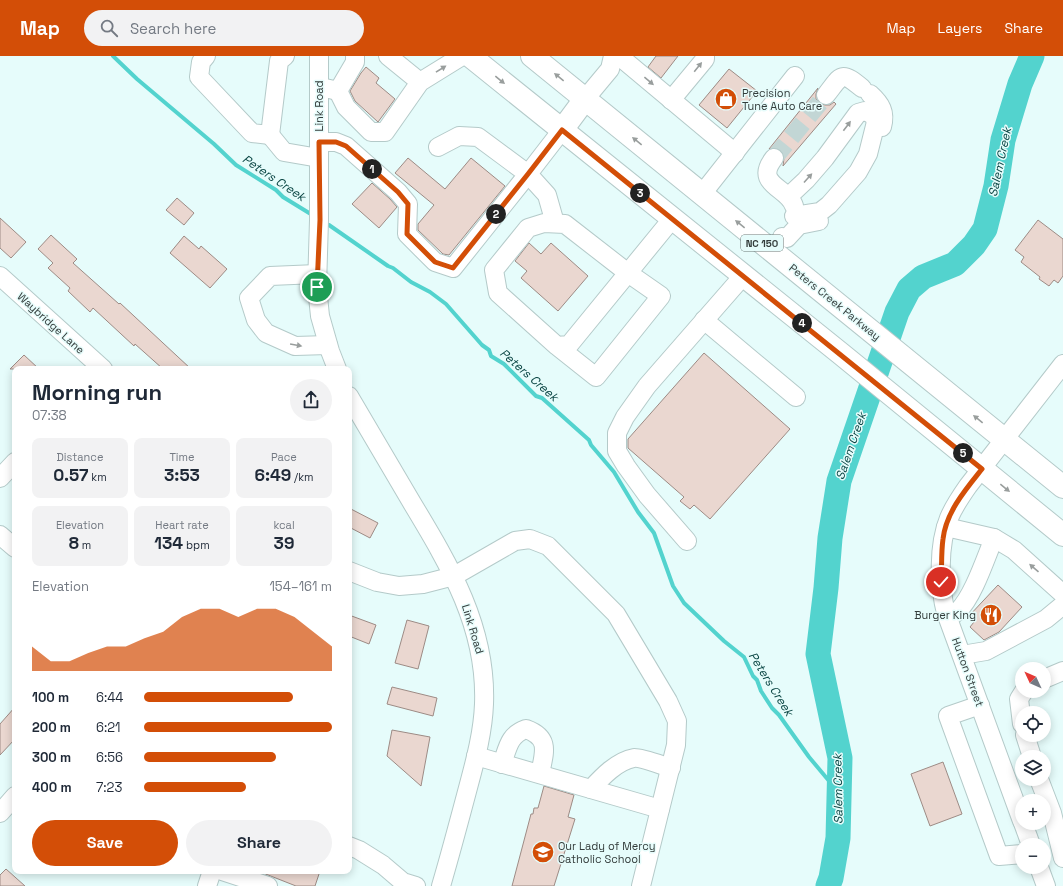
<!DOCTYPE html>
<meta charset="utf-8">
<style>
:root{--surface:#fff;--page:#f2f2f3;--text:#1f2937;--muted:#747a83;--accent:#d34e07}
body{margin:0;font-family:"Space Grotesk",sans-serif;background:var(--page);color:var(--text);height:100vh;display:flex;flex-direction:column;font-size:15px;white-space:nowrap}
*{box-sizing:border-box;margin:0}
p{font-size:13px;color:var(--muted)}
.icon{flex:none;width:22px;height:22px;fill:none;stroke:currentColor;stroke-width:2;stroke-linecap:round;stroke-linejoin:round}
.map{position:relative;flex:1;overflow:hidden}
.drawer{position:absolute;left:12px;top:310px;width:340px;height:508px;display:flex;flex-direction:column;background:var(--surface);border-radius:8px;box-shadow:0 2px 10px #0003}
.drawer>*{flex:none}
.needle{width:26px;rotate:314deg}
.fabs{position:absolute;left:1015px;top:606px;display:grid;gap:8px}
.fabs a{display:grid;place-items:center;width:36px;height:36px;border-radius:50%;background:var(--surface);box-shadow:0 2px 10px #0003;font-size:20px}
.pin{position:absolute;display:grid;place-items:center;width:34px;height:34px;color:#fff;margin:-17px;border:2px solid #fff;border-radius:50%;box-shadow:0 1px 4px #0007}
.km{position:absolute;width:20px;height:20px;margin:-10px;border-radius:50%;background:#222;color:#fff;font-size:11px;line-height:20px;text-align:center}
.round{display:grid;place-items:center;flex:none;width:42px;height:42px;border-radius:21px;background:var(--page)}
.overview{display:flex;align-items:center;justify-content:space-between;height:68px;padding:0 20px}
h1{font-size:22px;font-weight:800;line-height:30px}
.metrics{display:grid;grid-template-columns:repeat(3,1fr);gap:6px;height:68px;padding:4px 20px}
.metrics div{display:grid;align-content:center;border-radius:8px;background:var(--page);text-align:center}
.metrics b{font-size:17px;font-weight:800}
.metrics small{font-size:11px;font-weight:400}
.metrics p{font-size:11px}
.chart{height:112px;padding:8px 20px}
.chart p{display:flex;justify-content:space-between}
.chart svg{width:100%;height:72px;margin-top:4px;fill:var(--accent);opacity:.7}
.primary-button{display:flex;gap:8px;margin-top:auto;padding:8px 20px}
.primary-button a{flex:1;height:46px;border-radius:24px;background:var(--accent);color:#fff;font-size:16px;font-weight:800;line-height:46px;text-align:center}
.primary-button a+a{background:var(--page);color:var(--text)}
ul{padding:0 20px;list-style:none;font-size:13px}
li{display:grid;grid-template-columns:64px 48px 1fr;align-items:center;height:30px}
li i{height:10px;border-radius:5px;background:var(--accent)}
header{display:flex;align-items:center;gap:24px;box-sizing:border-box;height:56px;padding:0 20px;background:var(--accent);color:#fff}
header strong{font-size:19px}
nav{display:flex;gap:22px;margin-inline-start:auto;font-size:14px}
.search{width:280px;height:36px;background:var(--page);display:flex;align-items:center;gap:10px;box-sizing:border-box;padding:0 14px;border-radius:22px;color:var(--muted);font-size:15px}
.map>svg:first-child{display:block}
</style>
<header>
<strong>Map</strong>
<div class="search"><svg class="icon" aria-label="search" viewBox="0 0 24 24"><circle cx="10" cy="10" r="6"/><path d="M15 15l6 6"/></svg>Search here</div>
<nav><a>Map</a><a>Layers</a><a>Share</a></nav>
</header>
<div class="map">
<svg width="1063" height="830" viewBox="0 0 1063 830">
<rect width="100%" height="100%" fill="#e6fcfb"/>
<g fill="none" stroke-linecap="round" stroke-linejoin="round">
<g stroke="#53d3ce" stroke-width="4">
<polyline points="113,0 137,23 214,88 236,109 276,134 283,141 314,160"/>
<polyline points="324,168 329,169 388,210 393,212 411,226 430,236 446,248 482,289 489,294 491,300 504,308 536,340 542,342 589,384 591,389 614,416 638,456 654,477 673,530 684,547 724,585 744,601 753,620 757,624 761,635 772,652 779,659 809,701 840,738"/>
</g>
<polyline stroke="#53d3ce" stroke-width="25" points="828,830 831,822 838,782 840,702 818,598 826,532 830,482 839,425 897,256 909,233 923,221 955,208 974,189 985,173 996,130 1003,84 1020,28 1032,0"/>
</g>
<g fill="#ead7d0" stroke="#9d8b85">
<polygon points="656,0 678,0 661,22 648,11"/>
<polygon points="366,11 379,22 376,27 395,43 378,66 355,45 350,35 361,17"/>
<polygon points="729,13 757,35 727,72 699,49"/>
<polygon points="818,32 816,38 816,43 819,47 825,49 830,49 834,46 836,48 783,110 784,102 783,97 780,93 775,92 769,93"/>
<polygon points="408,102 445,133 471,102 505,130 449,199 443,198 418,174 418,168 434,149 395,117"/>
<polygon points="372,127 390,143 397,151 379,172 352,148"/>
<polygon points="177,142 194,157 184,169 166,154"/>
<polygon points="0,162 26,186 11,202 0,192"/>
<polygon points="1038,164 1063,183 1063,220 1058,227 1054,224 1049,230 1039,223 1040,221 1021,206 1024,201 1015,194"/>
<polygon points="51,179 77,203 73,207 119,248 120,247 191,313 163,313 135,288 134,290 93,252 90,256 68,235 70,232 48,212 53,207 38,193"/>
<polygon points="184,180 199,193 201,190 227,213 210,232 170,197"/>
<polygon points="529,187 541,198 551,187 588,220 558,255 521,222 527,215 515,205"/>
<polygon points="704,297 790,373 710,463 694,449 690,453 680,445 684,441 628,392 628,383"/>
<polygon points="24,299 39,313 10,313"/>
<polygon points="349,452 378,467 370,482 349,471"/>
<polygon points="998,529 1022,551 999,576 984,584 970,571 974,566 968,561"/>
<polygon points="349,559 376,569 369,588 349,580"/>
<polygon points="407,564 429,570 418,613 395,607"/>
<polygon points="392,631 437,642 433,660 387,648"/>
<polygon points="15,651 15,683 0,699 0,668"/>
<polygon points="392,674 430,681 421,730 387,700"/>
<polygon points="943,706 962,758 930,770 911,718"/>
<polygon points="544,730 574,739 568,761 575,763 554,830 512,830 531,758 533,758 534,752 538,752"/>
<polygon points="6,813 25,830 0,830 0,819"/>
<polygon points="258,815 320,815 315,830 296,830"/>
</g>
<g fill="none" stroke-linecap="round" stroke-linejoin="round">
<polyline stroke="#c2d6d5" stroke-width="18" stroke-dasharray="18 9" stroke-linecap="butt" points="774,102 826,39"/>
<g stroke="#b4cac9" stroke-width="20">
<g id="minor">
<polyline points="206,0 201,6 199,21 252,77 270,79 279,5 285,0"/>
<polyline points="319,0 319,164 317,231 320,260 330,295 337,313"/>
<polyline points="388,0 420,26"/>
<polyline points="619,0 735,97"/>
<polyline points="325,32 338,35 355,6 355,0"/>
<polyline points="338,35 346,51 371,76 385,76 420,26 462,0"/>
<path d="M870 38C881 48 886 56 882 71"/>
<path d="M826 39C842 19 840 14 862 32"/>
<polyline points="585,43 610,13 613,0"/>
<polyline points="671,44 705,3 705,0"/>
<polyline points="270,79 284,96 319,102"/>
<polyline points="319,86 336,86 346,90 398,136 408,148 407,178 435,206 453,212 528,118 478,81 459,80 438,91"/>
<path d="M774 102C753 129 788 131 794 150"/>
<polyline points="702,138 795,20"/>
<polyline points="789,140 806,124 825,102 858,57 865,55 873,59 876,66 868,98 858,116 829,149 820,156 794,160"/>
<polyline points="555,167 547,139 528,118 562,74"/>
<polyline points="782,181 787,182 799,169 819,165"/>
<polyline points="317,218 270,220 249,242 256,264 266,277 295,290 328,289"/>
<polyline points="0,220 103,313"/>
<polyline points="704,264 796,341"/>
<polyline points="557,290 596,321 661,240 628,217 565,168 544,167 528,172 494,214 498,237 557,290 569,289 672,163"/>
<path d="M349 340C370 376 391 411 412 447 450 510 487 572 484 648 483 675 476 702 469 728 460 762 451 796 441 830"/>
<polyline points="0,422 15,406"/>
<polyline points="946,471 994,482 1014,494 1063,538"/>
<polyline points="0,479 15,492"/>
<polyline points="687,485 647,439 626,410 617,395 617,377 625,361 647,330 743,220"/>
<polyline points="349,515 377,526 399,530 423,528 454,520 515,485 530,483 548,490 616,558 668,645 677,665 676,689 641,830"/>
<path d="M948 561C952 559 955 558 958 555 973 541 986 501 994 482"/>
<polyline points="962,599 986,595 1046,563 1063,549"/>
<polyline points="1044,623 1063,615"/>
<polyline points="980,649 948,660 999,800 1022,798"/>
<polyline points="1022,668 1019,643 1024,635"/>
<polyline points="1025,679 1032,701"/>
<polyline points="476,700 660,753"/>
<path d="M502 708C508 691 509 679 526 673 551 682 544 697 540 718"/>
<polyline points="1039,723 1052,757 1063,802"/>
<path d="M591 733C602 721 617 705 634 702 640 701 664 710 671 712"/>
<polyline points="0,757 15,740"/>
<path d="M1022 765 946 557C939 530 938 489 949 462 954 450 961 440 968 430L1063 308"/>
<polyline points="1023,767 1031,789"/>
<polyline points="349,790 359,794 383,809 403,826 416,830"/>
<polyline points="1039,811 1046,830"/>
<polyline points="222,815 268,830"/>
<polyline points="207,830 212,815"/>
</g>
</g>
<g stroke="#b4cac9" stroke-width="24">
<g id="major">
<polyline points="470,0 840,297 1063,479"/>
<polyline points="532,0 1063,431"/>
<polyline points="562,74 585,43"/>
</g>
</g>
<use href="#minor" stroke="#fff" stroke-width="18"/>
<use href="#major" stroke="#fff" stroke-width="22"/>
</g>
<defs><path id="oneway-solid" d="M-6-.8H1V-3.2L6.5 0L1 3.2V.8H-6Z"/></defs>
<g fill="#999e9d">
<use href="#oneway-solid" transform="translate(698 11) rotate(-51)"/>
<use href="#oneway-solid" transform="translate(441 13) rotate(-32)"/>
<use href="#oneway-solid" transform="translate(559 21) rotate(-141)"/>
<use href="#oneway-solid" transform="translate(500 24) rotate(39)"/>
<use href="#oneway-solid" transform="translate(649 25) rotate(40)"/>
<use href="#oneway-solid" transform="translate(847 70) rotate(-53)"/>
<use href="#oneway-solid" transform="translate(637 85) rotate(-141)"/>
<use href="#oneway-solid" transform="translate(808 122) rotate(-48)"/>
<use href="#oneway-solid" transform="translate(740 168) rotate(-141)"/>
<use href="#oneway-solid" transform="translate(296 289) rotate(10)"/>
<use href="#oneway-solid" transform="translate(978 363) rotate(-141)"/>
<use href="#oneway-solid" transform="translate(1005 432) rotate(39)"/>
<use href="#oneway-solid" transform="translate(1034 512) rotate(-139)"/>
</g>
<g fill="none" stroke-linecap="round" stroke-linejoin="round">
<g stroke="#fff" stroke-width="8">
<path id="route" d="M317 231 320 164 319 86H336L346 90 398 136 408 148 407 178 435 206 453 212 528 118 562 74 982 413C966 433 946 456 943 483 941 497 942 512 941 526"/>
</g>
<use href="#route" stroke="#d34e07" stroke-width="5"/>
</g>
<defs>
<g id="shop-disc" transform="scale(1.15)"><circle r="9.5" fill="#d34e07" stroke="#e6fcfb"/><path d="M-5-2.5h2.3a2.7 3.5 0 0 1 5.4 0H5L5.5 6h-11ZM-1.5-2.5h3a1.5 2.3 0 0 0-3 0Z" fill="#fff"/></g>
<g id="restaurant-disc" transform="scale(1.15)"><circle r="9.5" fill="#d34e07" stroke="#e6fcfb"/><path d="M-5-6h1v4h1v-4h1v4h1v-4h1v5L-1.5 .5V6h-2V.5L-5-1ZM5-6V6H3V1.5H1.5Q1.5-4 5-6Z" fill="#fff"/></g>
<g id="school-disc" transform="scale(1.15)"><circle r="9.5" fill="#d34e07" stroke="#e6fcfb"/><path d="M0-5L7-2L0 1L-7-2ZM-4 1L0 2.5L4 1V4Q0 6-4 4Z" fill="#fff"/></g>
</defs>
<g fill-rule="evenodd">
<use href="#shop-disc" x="726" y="43"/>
<use href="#restaurant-disc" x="991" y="559"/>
<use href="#school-disc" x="543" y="796"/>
</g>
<g text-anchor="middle" stroke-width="3" stroke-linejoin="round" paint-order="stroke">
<rect fill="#e6fcfb" stroke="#697675" stroke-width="1" x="741" y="179" width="42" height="16" rx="3"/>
<g font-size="10" font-weight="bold" fill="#333c3b">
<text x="762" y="191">NC 150</text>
</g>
<g font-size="11" fill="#333c3b" stroke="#e6fcfb" text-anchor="start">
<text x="742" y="41">Precision<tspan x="742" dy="13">Tune Auto Care</tspan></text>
<text x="976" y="563" text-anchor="end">Burger King</text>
<text x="558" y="794">Our Lady of Mercy<tspan x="558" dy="13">Catholic School</tspan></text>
</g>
<g font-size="11" fill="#333c3b" stroke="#e6fcfb">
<text transform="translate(319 50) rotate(-90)" y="4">Link Road</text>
<text transform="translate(835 246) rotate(39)" y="4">Peters Creek Parkway</text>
<text transform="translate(51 267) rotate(42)" y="4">Waybridge Lane</text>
<text transform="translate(473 573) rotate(73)" y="4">Link Road</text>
<text transform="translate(968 616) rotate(70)" y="4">Hutton Street</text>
</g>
<g font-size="12" font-style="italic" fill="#084442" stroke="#e6fcfb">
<text transform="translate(1000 106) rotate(-78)" y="4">Salem Creek</text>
<text transform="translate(274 122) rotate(34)" y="4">Peters Creek</text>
<text transform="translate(529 319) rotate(41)" y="4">Peters Creek</text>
<text transform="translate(851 390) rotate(-71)" y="4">Salem Creek</text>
<text transform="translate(771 628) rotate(58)" y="4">Peters Creek</text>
<text transform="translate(838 733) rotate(-91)" y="4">Salem Creek</text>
</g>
</g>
</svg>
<div class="fabs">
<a><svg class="needle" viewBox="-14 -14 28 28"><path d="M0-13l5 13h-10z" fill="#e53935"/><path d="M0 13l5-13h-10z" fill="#747a83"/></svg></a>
<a><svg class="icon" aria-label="locate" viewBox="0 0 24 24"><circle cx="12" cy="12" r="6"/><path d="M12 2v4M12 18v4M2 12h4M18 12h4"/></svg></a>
<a><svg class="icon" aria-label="layers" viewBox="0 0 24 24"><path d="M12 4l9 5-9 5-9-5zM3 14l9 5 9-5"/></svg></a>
<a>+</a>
<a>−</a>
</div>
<div class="pin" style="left:317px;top:231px;background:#1e9e55"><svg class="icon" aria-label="arrive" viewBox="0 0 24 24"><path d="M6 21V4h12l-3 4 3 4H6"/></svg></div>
<div class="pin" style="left:941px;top:526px;background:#d93025"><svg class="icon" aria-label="check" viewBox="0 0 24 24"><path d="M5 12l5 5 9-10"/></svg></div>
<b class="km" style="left:372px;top:113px">1</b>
<b class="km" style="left:496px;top:158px">2</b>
<b class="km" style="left:640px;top:137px">3</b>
<b class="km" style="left:802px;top:267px">4</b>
<b class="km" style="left:963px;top:397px">5</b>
<section class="drawer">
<div class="overview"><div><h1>Morning run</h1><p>07:38</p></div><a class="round"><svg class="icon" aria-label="share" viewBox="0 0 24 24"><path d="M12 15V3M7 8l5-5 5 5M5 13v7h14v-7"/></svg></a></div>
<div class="metrics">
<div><p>Distance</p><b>0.57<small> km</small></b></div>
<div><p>Time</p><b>3:53</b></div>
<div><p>Pace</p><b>6:49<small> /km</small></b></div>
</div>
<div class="metrics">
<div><p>Elevation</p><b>8<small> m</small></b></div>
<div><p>Heart rate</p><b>134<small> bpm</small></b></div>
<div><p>kcal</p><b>39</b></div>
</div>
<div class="chart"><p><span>Elevation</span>154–161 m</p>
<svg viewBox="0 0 160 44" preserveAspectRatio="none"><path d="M0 44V29L10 38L20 38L30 33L40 29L50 29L60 24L70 20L80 11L90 6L100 6L110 11L120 6L130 6L140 11L150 20L160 29V44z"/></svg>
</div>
<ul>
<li><b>100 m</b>6:44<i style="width:79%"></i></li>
<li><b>200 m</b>6:21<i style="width:100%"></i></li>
<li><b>300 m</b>6:56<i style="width:70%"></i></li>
<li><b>400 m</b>7:23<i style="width:54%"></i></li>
</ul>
<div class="primary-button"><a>Save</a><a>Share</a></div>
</section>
</div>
